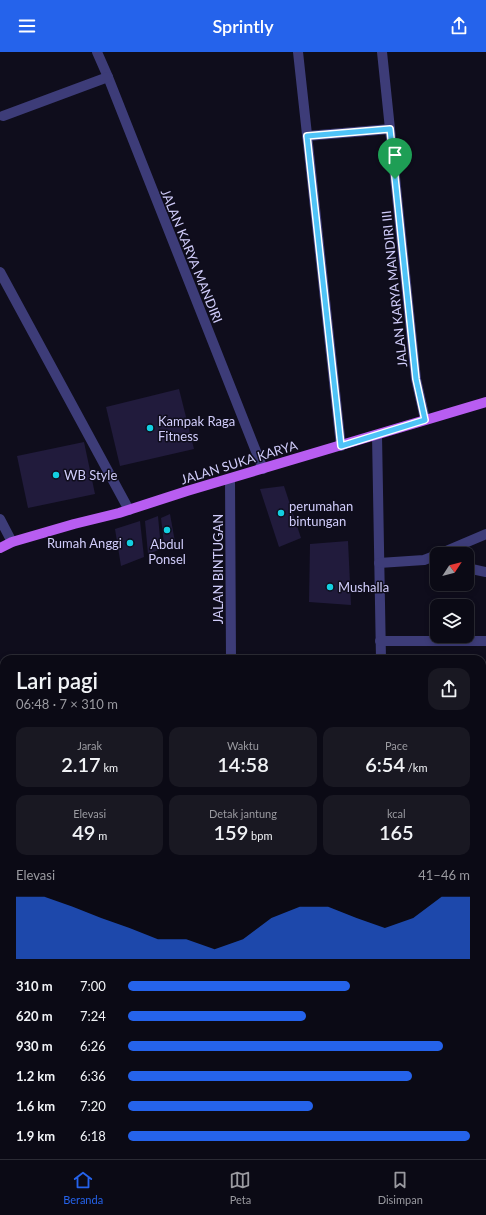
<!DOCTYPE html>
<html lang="id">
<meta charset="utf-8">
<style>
:root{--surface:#0b0a15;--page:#191822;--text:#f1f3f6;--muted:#9a9aa0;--line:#2b2b34;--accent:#2563eb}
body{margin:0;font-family:Lato,sans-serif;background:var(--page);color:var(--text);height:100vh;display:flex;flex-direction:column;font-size:15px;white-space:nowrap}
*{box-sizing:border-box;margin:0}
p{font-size:13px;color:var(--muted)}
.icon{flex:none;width:22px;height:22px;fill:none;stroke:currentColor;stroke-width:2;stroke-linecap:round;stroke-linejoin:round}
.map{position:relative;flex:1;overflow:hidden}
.side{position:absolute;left:0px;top:603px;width:486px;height:504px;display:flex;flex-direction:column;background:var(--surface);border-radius:12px 12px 0 0;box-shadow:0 2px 6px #0003,0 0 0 1px var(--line)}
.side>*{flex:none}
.needle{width:26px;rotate:54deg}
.tools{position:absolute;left:430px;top:495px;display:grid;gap:8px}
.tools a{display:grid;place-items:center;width:44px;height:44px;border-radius:8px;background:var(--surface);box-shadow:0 2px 6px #0003,0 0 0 1px var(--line);font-size:20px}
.pin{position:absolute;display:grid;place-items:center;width:34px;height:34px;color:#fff;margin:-41px -17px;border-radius:50% 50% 50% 0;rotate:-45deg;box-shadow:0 0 4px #0007}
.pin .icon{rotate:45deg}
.round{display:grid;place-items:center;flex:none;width:42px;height:42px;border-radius:12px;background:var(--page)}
.head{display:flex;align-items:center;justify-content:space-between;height:68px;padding:0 16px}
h1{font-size:22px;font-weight:600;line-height:30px}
.stats{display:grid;grid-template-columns:repeat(3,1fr);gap:6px;height:68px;padding:4px 16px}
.stats div{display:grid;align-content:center;border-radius:10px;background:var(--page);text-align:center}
.stats b{font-size:20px;font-weight:600}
.stats small{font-size:11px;font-weight:400}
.stats p{font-size:11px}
.chart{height:112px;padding:8px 16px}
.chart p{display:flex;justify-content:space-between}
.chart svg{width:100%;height:72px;margin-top:4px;fill:var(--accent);opacity:.7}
ul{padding:0 16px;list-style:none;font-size:13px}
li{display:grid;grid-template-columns:64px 48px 1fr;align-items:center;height:30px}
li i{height:10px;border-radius:5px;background:var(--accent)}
header{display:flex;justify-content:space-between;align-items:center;height:52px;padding:0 16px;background:var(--accent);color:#fff;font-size:18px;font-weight:600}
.tabs{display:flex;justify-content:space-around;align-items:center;height:56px;border-top:1px solid var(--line);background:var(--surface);font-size:11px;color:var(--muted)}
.tabs a{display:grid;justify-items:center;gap:2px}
.tabs .current{color:var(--accent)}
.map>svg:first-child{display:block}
</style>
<header><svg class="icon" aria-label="menu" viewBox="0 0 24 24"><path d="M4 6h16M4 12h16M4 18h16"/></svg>Sprintly<svg class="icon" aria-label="share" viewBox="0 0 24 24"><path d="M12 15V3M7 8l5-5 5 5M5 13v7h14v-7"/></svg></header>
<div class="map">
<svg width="486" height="1107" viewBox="0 0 486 1107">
<rect width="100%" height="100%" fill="#0f0d1c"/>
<g fill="#211b3c">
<polygon points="179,337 194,397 120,414 106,355"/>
<polygon points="84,390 95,442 28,456 17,404"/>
<polygon points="284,434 301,486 279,495 260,437"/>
<polygon points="170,462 175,490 164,492 161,466"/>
<polygon points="158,464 161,497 148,502 145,469"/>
<polygon points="140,469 144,505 121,514 115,477"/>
<polygon points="348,489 351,553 309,550 310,492"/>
</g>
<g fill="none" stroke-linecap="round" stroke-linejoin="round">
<g stroke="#3d3c78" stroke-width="10">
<polyline points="97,0 108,25 263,417"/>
<polyline points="298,0 341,394"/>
<polyline points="382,0 416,327 425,367"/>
<polyline points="3,64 108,25"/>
<polyline points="307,84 390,77"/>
<polyline points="0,220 129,458"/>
<polyline points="377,383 381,607"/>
<polyline points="230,427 231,607"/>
<polyline points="0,467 12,490"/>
<polyline points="439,502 486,482"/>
<polyline points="379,511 424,508 437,503"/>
<polyline points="467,516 486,520"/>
<polyline points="380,589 486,589"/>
<polyline points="482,668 486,668"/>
<polyline points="482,742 486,742"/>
<polyline points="482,816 486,817"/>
<polyline points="482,889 486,889"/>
<polyline points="482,960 486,959"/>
<polyline points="482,1038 486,1037"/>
<polyline points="233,1103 233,1107"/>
<polyline points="389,1103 389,1107"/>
</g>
<polyline stroke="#b85df1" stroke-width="10" points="0,496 12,490 74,472 119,461 187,439 486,350"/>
</g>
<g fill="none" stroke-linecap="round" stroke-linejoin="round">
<g stroke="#fff" stroke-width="8">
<polygon id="route" points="390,77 416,327 425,368 341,394 307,84"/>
</g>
<use href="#route" stroke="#4fc3f7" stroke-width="5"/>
</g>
<g fill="#13cfe1" stroke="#0f0d1c" stroke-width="1.5">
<circle cx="150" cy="376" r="4"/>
<circle cx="56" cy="423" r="4"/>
<circle cx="281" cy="461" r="4"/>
<circle cx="167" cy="478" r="4"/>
<circle cx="130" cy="491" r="4"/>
<circle cx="330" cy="535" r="4"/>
</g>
<g text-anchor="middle" stroke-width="3" stroke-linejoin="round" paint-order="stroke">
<g font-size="13" fill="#d1cdfb" stroke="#0f0d1c">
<text transform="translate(192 204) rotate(68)" y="5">JALAN KARYA MANDIRI</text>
<text transform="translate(394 237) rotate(-96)" y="5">JALAN KARYA MANDIRI III</text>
<text transform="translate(239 410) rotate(-17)" y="5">JALAN SUKA KARYA</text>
<text transform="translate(218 517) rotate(-90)" y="5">JALAN BINTUGAN</text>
</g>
<g font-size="13" fill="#d1cdfb" stroke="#0f0d1c" text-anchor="start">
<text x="158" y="374">Kampak Raga<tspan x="158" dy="15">Fitness</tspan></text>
<text x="64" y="428">WB Style</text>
<text x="289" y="459">perumahan<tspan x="289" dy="15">bintungan</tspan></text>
<text x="122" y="496" text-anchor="end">Rumah Anggi</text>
<text x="167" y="497" text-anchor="middle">Abdul<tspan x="167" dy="15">Ponsel</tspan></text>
<text x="338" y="540">Mushalla</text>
</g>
</g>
</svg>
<div class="tools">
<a><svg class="needle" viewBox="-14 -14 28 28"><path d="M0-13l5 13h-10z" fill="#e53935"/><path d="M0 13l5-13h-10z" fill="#9a9aa0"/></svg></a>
<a><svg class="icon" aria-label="layers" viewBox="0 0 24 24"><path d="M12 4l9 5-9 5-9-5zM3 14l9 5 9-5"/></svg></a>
</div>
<div class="pin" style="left:395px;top:127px;background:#1e9e55"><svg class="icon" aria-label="arrive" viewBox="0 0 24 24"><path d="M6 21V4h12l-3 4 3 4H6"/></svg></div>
<section class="side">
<div class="head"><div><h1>Lari pagi</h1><p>06:48 · 7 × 310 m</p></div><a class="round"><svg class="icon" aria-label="share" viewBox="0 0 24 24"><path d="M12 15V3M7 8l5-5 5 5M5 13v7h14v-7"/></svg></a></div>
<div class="stats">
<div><p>Jarak</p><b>2.17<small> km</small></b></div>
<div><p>Waktu</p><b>14:58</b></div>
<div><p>Pace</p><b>6:54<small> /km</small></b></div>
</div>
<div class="stats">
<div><p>Elevasi</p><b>49<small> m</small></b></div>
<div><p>Detak jantung</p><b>159<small> bpm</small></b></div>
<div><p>kcal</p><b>165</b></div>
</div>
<div class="chart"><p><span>Elevasi</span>41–46 m</p>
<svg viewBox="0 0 160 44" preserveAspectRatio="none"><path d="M0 44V6L10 6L20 12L30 19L40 25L50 32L60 32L70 38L80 32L90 19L100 12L110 12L120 19L130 25L140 19L150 6L160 6V44z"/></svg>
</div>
<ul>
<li><b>310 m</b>7:00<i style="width:65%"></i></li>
<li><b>620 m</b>7:24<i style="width:52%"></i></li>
<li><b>930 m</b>6:26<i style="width:92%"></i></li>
<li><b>1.2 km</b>6:36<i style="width:83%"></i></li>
<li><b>1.6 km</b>7:20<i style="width:54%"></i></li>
<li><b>1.9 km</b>6:18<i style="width:100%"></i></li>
</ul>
</section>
</div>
<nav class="tabs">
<a class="current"><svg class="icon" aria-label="home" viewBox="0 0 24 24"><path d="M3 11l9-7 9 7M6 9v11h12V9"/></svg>Beranda</a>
<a><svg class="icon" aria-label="map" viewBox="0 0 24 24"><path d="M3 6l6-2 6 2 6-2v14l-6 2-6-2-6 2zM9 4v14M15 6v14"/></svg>Peta</a>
<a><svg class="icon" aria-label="saved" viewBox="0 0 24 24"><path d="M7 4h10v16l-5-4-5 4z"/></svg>Disimpan</a>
</nav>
